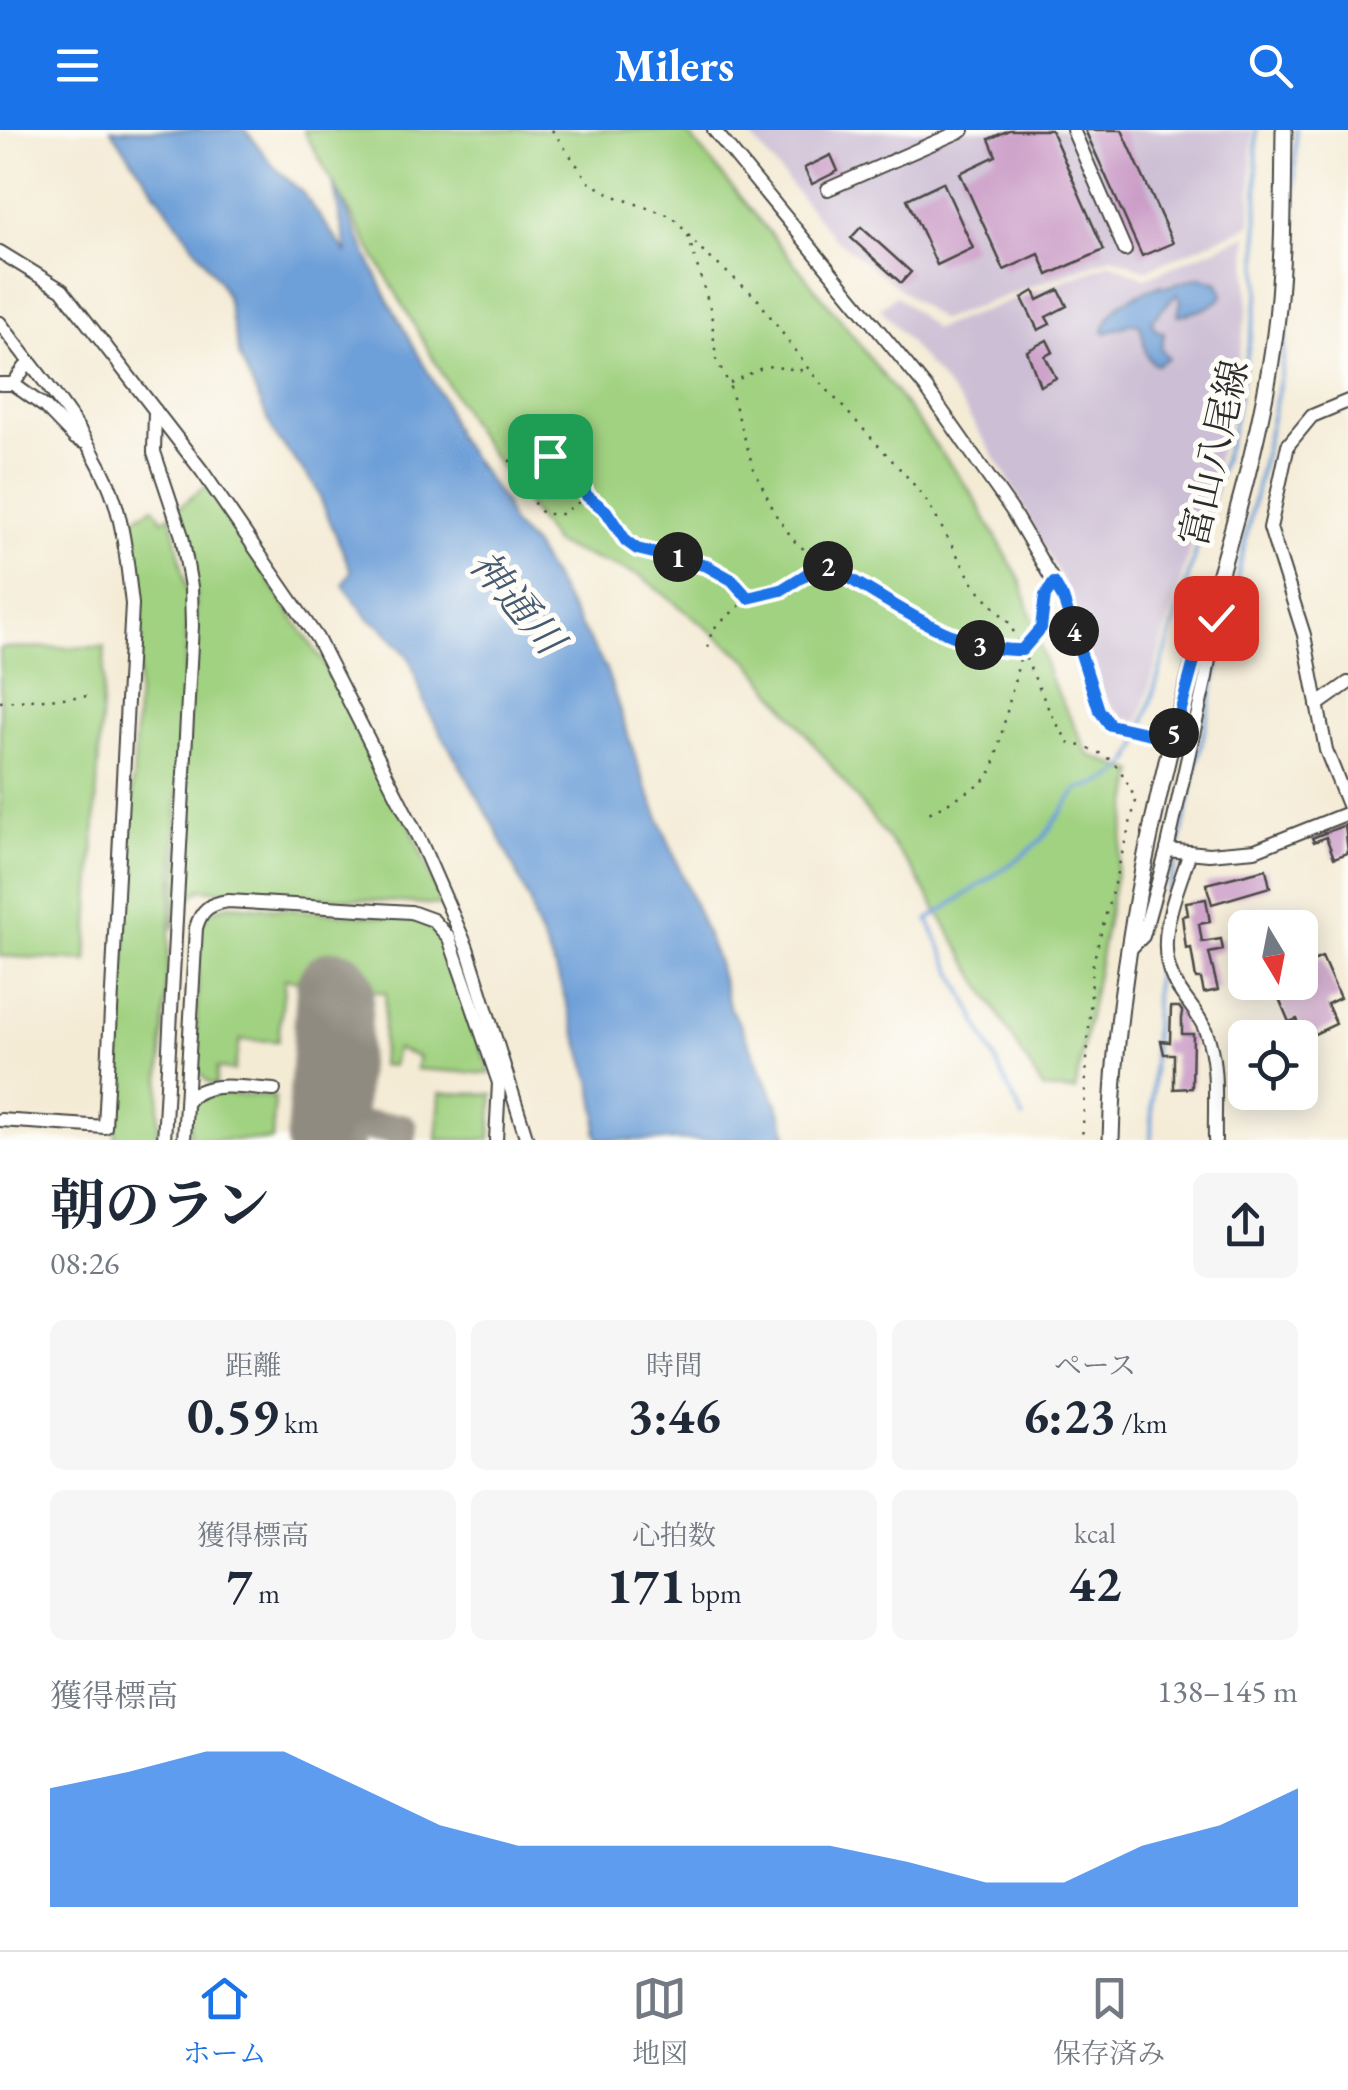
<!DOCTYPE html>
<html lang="ja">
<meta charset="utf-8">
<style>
:root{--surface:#fff;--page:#f6f6f7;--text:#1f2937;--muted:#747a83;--line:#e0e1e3;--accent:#1a73e8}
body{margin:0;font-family:"EB Garamond","Noto Serif JP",serif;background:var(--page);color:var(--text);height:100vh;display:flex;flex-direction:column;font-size:38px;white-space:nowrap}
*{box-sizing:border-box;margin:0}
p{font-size:32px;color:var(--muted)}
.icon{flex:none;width:55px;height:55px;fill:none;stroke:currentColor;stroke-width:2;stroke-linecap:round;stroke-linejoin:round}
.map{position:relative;height:1010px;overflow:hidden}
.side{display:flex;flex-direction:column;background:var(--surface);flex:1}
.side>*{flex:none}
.needle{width:65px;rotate:170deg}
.buttons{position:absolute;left:1228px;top:780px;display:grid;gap:20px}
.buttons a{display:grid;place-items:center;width:90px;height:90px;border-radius:15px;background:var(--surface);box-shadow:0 5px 25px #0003;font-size:50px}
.pin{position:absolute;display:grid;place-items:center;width:85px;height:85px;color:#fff;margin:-42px;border-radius:20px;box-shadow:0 5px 15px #0006}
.km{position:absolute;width:50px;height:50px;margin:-25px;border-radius:50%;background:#222;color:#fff;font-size:28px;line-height:50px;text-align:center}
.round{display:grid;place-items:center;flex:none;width:105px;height:105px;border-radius:15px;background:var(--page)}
.headline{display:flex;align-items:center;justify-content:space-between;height:170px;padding:0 50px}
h1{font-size:55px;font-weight:700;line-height:75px}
.stats{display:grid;grid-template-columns:repeat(3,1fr);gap:15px;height:170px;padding:10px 50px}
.stats div{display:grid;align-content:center;border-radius:15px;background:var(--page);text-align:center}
.stats b{font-size:50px;font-weight:700}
.stats small{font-size:28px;font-weight:400}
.stats p{font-size:28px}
.chart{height:280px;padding:20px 50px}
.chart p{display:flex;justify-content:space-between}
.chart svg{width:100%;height:180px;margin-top:10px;fill:var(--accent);opacity:.7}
header{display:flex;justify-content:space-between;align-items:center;height:130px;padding:0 50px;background:var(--accent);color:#fff;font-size:45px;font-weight:700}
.dock{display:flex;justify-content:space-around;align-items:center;height:140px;border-top:2px solid var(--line);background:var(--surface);font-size:28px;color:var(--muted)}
.dock a{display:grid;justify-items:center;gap:5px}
.dock .current{color:var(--accent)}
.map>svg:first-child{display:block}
</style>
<header><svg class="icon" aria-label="menu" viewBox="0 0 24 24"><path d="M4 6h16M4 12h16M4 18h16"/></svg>Milers<svg class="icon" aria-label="search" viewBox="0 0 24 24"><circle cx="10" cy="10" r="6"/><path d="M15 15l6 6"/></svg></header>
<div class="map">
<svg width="1348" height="1010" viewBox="0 0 1348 1010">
<rect width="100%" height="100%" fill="#fdfcf7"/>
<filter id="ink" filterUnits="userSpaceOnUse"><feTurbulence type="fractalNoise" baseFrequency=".01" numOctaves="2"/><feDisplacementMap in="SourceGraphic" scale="20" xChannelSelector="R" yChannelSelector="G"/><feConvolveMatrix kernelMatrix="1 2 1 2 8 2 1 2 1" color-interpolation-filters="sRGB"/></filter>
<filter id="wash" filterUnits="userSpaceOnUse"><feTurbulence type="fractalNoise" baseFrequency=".0048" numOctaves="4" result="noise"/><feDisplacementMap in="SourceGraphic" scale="40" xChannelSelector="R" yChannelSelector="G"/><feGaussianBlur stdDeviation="2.25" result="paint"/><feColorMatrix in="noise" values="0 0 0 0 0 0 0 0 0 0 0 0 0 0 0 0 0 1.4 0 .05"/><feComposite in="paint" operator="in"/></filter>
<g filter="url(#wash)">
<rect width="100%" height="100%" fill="#f4ebd5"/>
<g fill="#ccbed4">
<polygon points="746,0 1252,0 1251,95 1146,140 1112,127 940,190 833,107"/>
<polygon points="1247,105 1248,177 1226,298 1139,592 1123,588 1098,562 1068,462 1006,345 962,275 880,178 896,165 934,199 1111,133 1145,148"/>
</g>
<g fill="#a1d281" stroke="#667e56" stroke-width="2.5">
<polygon points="303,0 685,0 841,190 971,362 1021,452 1049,546 1089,625 1135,642 1075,961 1043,959 914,742 750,532 641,446 555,414 476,303"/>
<polygon points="206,356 336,552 411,697 442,775 200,759 183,776 173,799 196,466 178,378"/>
<polygon points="154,377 162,390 171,384 189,471 157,1010 115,1010 142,474 129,391"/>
<polygon points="105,517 87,831 0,826 0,518"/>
<polygon points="229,775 425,790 441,803 490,944 416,939 419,927 396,919 392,936 381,935 386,863 285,849 278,911 240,910 234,941 217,938 216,955 209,953 195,938 199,799 209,781"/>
<polygon points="213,963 275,967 272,1010 189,1010 192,971"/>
<polygon points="440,963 493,964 490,1010 437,1010"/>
</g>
<g fill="#6d9fd8" stroke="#4c6582" stroke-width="2.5">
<polygon points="111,0 246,0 275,38 302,62 347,124 333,52 389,172 443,269 456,306 504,372 511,394 533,415 606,539 641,644 717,830 730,879 740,894 782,985 788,1010 600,1010 596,1003 597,984 591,951 556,840 534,791 530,773 495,697 426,577 410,529 382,497 369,489 343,455 351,441 315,356 275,305 240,228 227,168 219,151"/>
<path d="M1200 147 1218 153 1223 165C1214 178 1193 183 1178 185L1181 171 1177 164 1151 191 1156 200 1164 203 1161 218 1168 228 1156 235C1140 226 1147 209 1139 194L1132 193 1106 203 1103 201C1112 170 1135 166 1162 155L1166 157Z"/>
</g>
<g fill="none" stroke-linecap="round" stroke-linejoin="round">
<g stroke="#6d9fd8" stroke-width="4">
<polyline points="1143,597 1232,301 1259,163 1256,0"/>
<path d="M1023 988 928 790 1021 727 1042 709 1078 659C1114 650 1129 644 1141 606"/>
<polyline points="1151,1010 1157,799 1174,739 1281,246 1292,141 1296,0"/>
</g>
<polyline stroke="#908b80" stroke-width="30" points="326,994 402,998 401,1010"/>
<polyline stroke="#908b80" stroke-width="78" points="325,1010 335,859"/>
</g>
<g id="blocks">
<g fill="#cb9cc7">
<polygon points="1009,0 1051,0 1104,120 1048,145 1039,124 1004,140 960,43 996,26 989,9"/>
<polygon points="1085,0 1122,0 1173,113 1142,126"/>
<polygon points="831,25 838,41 812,54 804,38"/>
<polygon points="943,52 973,118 937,135 907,69"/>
<polygon points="861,97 911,142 901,153 851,108"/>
<polygon points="1059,160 1067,176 1046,187 1050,194 1038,200 1022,168 1034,161 1038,170"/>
<polygon points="1047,210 1053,222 1045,226 1056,248 1040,256 1027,221"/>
<polygon points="1345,695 1348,723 1334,728 1326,707 1314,712 1312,708"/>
<polygon points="1266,739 1270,757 1212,774 1206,754"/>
<polygon points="1206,769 1210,792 1199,794 1202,812 1221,809 1223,820 1209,823 1218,860 1204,863 1201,849 1196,849 1191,818 1186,819 1182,786 1188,785 1186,772"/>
<polygon points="1300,801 1313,831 1322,827 1340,868 1327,874 1336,894 1306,908 1297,889 1289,892 1272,852 1300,852"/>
<polygon points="1171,877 1179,877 1182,881 1182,904 1193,904 1192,958 1174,959 1174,924 1164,924 1161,911 1170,912"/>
</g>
</g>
</g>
<g filter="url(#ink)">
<use href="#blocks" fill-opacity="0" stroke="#494844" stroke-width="2.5"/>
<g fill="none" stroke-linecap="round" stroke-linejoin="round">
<g stroke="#494844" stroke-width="16">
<g id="minor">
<polyline points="714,0 926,258 1011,379 1063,468 1099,580 1110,595 1173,609"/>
<polyline points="1073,0 1125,120"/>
<polyline points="828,59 963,0"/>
<polyline points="0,122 62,160 202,341 317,508 421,713 467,818 527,1010"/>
<path d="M0 193C38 244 82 294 108 353 124 390 127 434 132 474L105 997 0 990"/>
<polyline points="0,254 13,254 29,232"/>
<polyline points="13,254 45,277 75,308 83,312"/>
<polyline points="1348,271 1312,286 1288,315 1270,398 1304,505 1326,620 1348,675"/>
<polyline points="155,280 154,322 182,406 191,457 192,496 164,1010"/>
<polyline points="1317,575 1348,553"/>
<polyline points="1167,720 1206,547 1216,488 1212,472"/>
<path d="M1190 722C1177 762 1154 809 1173 849 1182 868 1199 882 1206 902 1219 935 1214 975 1215 1010"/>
<polyline points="1131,818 1143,806 1167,720 1209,724 1255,720 1348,683"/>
<path d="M188 971C204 948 249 959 274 960"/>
<path d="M184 1010 196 798C201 780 209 774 228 771L411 782 433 790 449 808 499 953 496 1010"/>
</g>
</g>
<g stroke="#494844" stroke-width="19">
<path id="major" d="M1111 1010C1114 875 1140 737 1173 607 1208 474 1257 341 1275 204 1284 137 1283 67 1284 0"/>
</g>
<g stroke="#494844" stroke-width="2.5" stroke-dasharray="2.5 8" stroke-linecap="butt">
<polyline points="552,0 589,52 614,66 673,87 702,121 756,167 810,241 911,351 928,373 974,455 1010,494 1022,520 993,639 982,654 927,684"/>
<polyline points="688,106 711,181 716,229 729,254 753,337 777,387 796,413 823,434 930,494 995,521 1021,520"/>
<polyline points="730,253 766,236 808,241"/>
<polyline points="509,331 549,326 557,330 578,348 587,366 606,381 626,411 637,419 707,436 732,450 748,468 781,460 822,435"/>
<polyline points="522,332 535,376 543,384 562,384 586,367"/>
<path d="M1047 463 1041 498 1022 520 1050 582 1068 612C1111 625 1117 629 1136 671L1093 833 1082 1010"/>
<polyline points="708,517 712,500 747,469"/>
<polyline points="0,572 92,566"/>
</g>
<use href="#minor" stroke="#fff" stroke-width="12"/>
<use href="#major" stroke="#fff" stroke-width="15"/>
</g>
</g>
<g fill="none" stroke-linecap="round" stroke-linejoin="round" filter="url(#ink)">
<g stroke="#fff" stroke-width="20">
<path id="route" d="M550 326 578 348 587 366 606 381 626 411 637 419 707 436 732 450 748 468 781 460 823 434C885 465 950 522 1022 520L1041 498 1045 466 1054 453 1063 468 1099 580 1110 595 1173 609 1211 469 1216 488"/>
</g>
<use href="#route" stroke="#1a73e8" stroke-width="12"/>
</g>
<g text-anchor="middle" stroke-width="10" stroke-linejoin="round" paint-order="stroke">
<g font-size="38" fill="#2b2b2b" stroke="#fdfcf7">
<text transform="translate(1214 323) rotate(-77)" y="13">富山八尾線</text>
</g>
<g font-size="40" font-style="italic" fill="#455970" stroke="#fdfcf7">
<text transform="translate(517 472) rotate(50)" y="14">神通川</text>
</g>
</g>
</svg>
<div class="buttons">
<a><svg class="needle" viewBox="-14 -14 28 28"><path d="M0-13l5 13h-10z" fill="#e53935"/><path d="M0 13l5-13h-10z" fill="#747a83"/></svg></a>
<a><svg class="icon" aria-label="locate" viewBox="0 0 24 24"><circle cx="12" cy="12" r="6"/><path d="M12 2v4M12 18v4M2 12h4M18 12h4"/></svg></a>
</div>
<div class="pin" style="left:550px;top:326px;background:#1e9e55"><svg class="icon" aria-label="arrive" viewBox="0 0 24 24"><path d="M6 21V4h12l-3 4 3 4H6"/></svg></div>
<div class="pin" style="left:1216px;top:488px;background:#d93025"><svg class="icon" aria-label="check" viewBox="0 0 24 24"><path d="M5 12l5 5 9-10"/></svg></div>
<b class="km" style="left:678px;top:427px">1</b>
<b class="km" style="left:828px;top:436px">2</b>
<b class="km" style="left:980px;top:515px">3</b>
<b class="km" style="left:1074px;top:501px">4</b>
<b class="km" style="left:1174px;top:603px">5</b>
</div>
<section class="side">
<div class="headline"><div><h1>朝のラン</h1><p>08:26</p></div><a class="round"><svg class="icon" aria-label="share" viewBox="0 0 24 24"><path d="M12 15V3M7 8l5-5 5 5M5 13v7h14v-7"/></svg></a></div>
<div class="stats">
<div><p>距離</p><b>0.59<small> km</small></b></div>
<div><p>時間</p><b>3:46</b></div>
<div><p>ペース</p><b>6:23<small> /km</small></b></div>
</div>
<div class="stats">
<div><p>獲得標高</p><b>7<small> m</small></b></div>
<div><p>心拍数</p><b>171<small> bpm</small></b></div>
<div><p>kcal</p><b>42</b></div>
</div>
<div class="chart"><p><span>獲得標高</span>138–145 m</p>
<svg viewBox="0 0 160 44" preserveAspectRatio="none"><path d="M0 44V15L10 11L20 6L30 6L40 15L50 24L60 29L70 29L80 29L90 29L100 29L110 33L120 38L130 38L140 29L150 24L160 15V44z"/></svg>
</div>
</section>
<nav class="dock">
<a class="current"><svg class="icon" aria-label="home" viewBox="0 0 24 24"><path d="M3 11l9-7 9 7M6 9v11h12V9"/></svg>ホーム</a>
<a><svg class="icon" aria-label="map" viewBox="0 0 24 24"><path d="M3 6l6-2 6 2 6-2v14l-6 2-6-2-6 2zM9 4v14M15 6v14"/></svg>地図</a>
<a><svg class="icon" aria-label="saved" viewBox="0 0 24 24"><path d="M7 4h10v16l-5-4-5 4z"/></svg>保存済み</a>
</nav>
